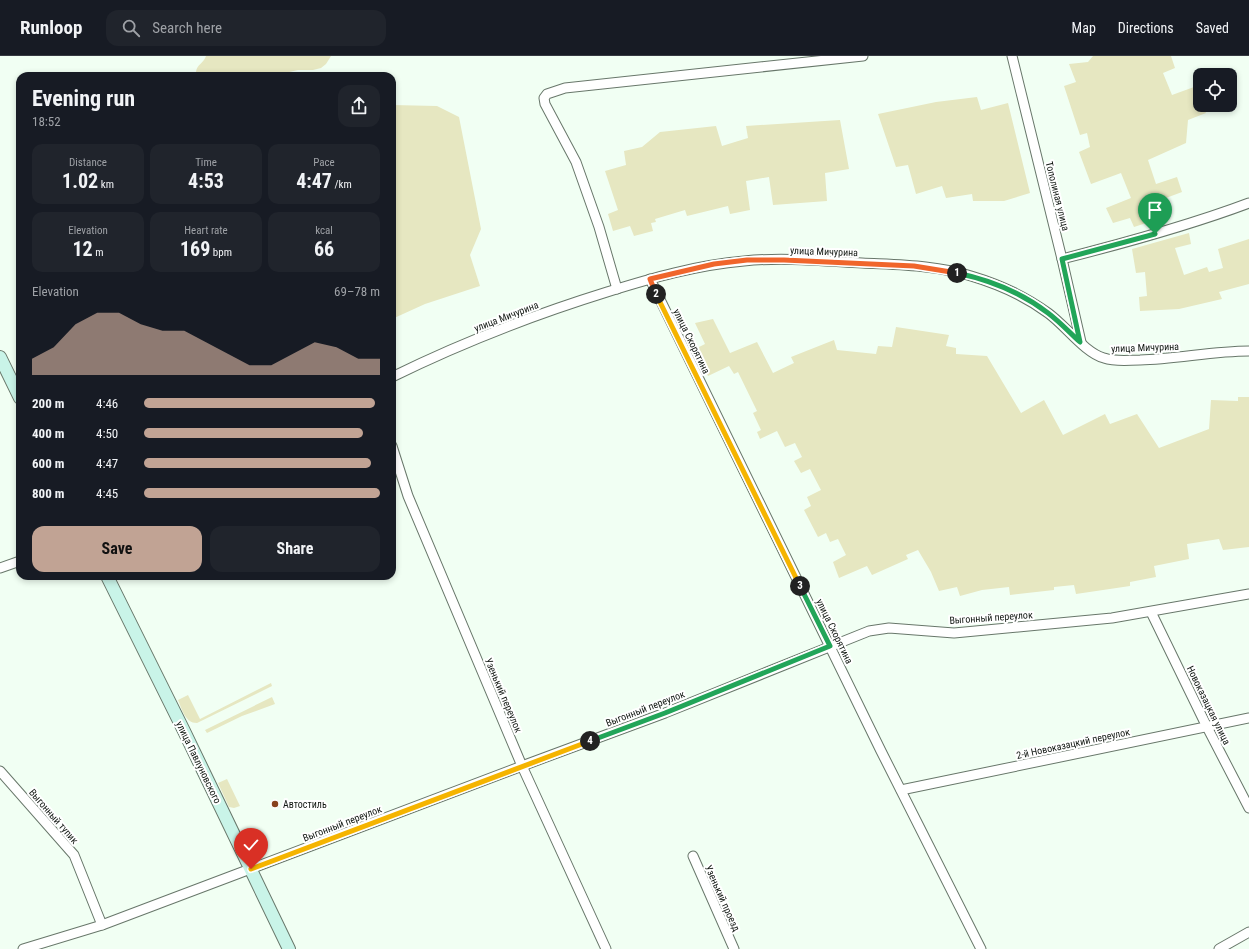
<!DOCTYPE html>
<meta charset="utf-8">
<style>
:root{--surface:#171b24;--page:#20242c;--text:#f1f3f6;--muted:#9ea1a6;--line:#363941;--accent:#c1a394}
body{margin:0;font-family:"Roboto Condensed",sans-serif;background:var(--page);color:var(--text);height:100vh;display:flex;flex-direction:column;font-size:15px;white-space:nowrap}
*{box-sizing:border-box;margin:0}
p{font-size:13px;color:var(--muted)}
.icon{flex:none;width:22px;height:22px;fill:none;stroke:currentColor;stroke-width:2;stroke-linecap:round;stroke-linejoin:round}
.map{position:relative;flex:1;overflow:hidden}
.panel{position:absolute;left:16px;top:16px;width:380px;height:508px;display:flex;flex-direction:column;background:var(--surface);border-radius:12px;box-shadow:0 2px 6px #0003}
.panel>*{flex:none}
.buttons{position:absolute;left:1193px;top:12px;display:grid;gap:8px}
.buttons a{display:grid;place-items:center;width:44px;height:44px;border-radius:8px;background:var(--surface);box-shadow:0 2px 6px #0003;font-size:20px}
.pin{position:absolute;display:grid;place-items:center;width:34px;height:34px;color:#fff;margin:-41px -17px;border-radius:50% 50% 50% 0;rotate:-45deg;box-shadow:0 0 4px #0007}
.pin .icon{rotate:45deg}
.km{position:absolute;width:20px;height:20px;margin:-10px;border-radius:50%;background:#222;color:#fff;font-size:11px;line-height:20px;text-align:center}
.round{display:grid;place-items:center;flex:none;width:42px;height:42px;border-radius:12px;background:var(--page)}
.headline{display:flex;align-items:center;justify-content:space-between;height:68px;padding:0 16px}
h1{font-size:22px;font-weight:700;line-height:30px}
.stats{display:grid;grid-template-columns:repeat(3,1fr);gap:6px;height:68px;padding:4px 16px}
.stats div{display:grid;align-content:center;border-radius:10px;background:var(--page);text-align:center}
.stats b{font-size:20px;font-weight:700}
.stats small{font-size:11px;font-weight:400}
.stats p{font-size:11px}
.chart{height:112px;padding:8px 16px}
.chart p{display:flex;justify-content:space-between}
.chart svg{width:100%;height:72px;margin-top:4px;fill:var(--accent);opacity:.7}
.button{display:flex;gap:8px;margin-top:auto;padding:8px 16px}
.button a{flex:1;height:46px;border-radius:12px;background:var(--accent);color:#111;font-size:16px;font-weight:700;line-height:46px;text-align:center}
.button a+a{background:var(--page);color:var(--text)}
ul{padding:0 16px;list-style:none;font-size:13px}
li{display:grid;grid-template-columns:64px 48px 1fr;align-items:center;height:30px}
li i{height:10px;border-radius:5px;background:var(--accent)}
header{display:flex;align-items:center;gap:24px;box-sizing:border-box;height:56px;padding:0 20px;background:var(--surface);border-bottom:1px solid var(--line)}
header strong{font-size:19px}
nav{display:flex;gap:22px;margin-inline-start:auto;font-size:14px}
.search{width:280px;height:36px;background:var(--page);display:flex;align-items:center;gap:10px;box-sizing:border-box;padding:0 14px;border-radius:12px;color:var(--muted);font-size:15px}
.map>svg:first-child{display:block}
</style>
<header>
<strong>Runloop</strong>
<div class="search"><svg class="icon" aria-label="search" viewBox="0 0 24 24"><circle cx="10" cy="10" r="6"/><path d="M15 15l6 6"/></svg>Search here</div>
<nav><a>Map</a><a>Directions</a><a>Saved</a></nav>
</header>
<div class="map">
<svg width="1249" height="893" viewBox="0 0 1249 893">
<rect width="100%" height="100%" fill="#f1fff3"/>
<g fill="#e6e7c1">
<path d="M206 0H331L326 8 321 12 313 14H298L272 20H198L196 16C197 8 204 7 206 0Z"/>
<polygon points="1093,0 1171,0 1175,12 1163,17 1172,39 1194,31 1200,44 1200,49 1202,49 1206,57 1188,64 1186,87 1148,104 1156,128 1177,121 1182,136 1166,142 1171,159 1134,171 1130,162 1113,167 1106,152 1131,142 1121,117 1091,128 1079,96 1090,91 1087,77 1080,79 1064,30 1076,26 1069,8 1088,6"/>
<polygon points="977,41 981,54 1008,47 1030,137 1004,145 973,145 972,138 946,142 942,130 916,138 908,109 896,111 878,58 936,46"/>
<polygon points="392,49 437,50 459,61 481,173 470,199 480,230 425,248 392,263"/>
<polygon points="840,64 849,113 825,117 827,145 773,149 769,121 746,125 750,154 730,158 728,150 687,160 685,154 655,163 656,166 651,167 653,175 634,180 630,170 613,175 608,158 618,154 605,115 626,109 624,95 642,91 660,76 716,70 722,90 748,82 746,70"/>
<polygon points="1189,177 1191,188 1175,192 1184,219 1207,211 1209,216 1223,212 1218,193 1249,183 1249,228 1219,236 1222,243 1179,253 1140,255 1139,241 1147,240 1145,216 1136,217 1132,193"/>
<polygon points="713,263 730,297 757,286 773,317 794,307 791,301 834,284 837,294 876,298 878,290 892,291 896,271 949,279 946,290 956,292 956,298 987,300 1021,357 1044,344 1063,379 1105,358 1110,368 1137,358 1159,392 1209,373 1211,344 1238,345 1238,341 1249,341 1249,491 1223,494 1219,483 1187,488 1189,503 1154,510 1156,521 1130,526 1130,530 1076,538 1074,529 1054,531 1054,534 1010,539 1009,531 982,534 960,540 957,531 939,535 931,516 918,494 906,499 908,503 872,519 867,510 839,522 833,506 846,499 838,483 830,486 826,477 818,481 804,454 811,450 807,441 821,434 810,413 801,417 794,405 802,401 795,387 785,391 777,375 760,383 757,376 761,374 753,357 757,355 738,316 734,318 729,310 708,320 695,293 705,288 695,267"/>
<path d="M271 627 272 630 197 667C185 667 182 653 178 644L188 639 200 663Z"/>
<polygon points="272,641 275,648 242,660 207,677 205,674"/>
<polygon points="227,723 240,750 234,752 229,751 218,727"/>
</g>
<g fill="none" stroke-linecap="round" stroke-linejoin="round">
<g stroke="#68776a" stroke-width="11">
<g id="street">
<polyline points="1012,0 1062,203 1081,286"/>
<path d="M1062 203C1125 187 1188 170 1249 147"/>
<polyline points="650,223 881,695 981,893"/>
<polyline points="617,233 599,171 576,106 545,48 544,42 547,38 565,32 863,0"/>
<path d="M392 321C461 287 533 259 607 236 652 222 697 209 744 205 783 201 824 205 862 207 899 209 936 209 971 220 998 228 1025 240 1048 257 1065 269 1085 297 1104 302 1116 306 1128 304 1140 304 1177 303 1213 295 1249 295"/>
<polyline points="392,390 408,440 522,710 606,893"/>
<polyline points="0,512 20,505"/>
<polyline points="1151,556 1207,671 1249,752"/>
<polyline points="0,715 74,799 102,869"/>
<polyline points="901,734 1249,662"/>
<polyline points="693,800 734,893"/>
<polyline points="23,893 102,869 237,818 522,710 665,657 869,575 889,572 954,577 1112,562 1249,538"/>
<polyline points="1219,893 1249,876"/>
</g>
</g>
<g stroke="#68776a" stroke-width="14">
<g id="secondary">
<polyline points="0,301 20,342"/>
<polyline points="107,520 184,675 289,893"/>
</g>
</g>
<use href="#street" stroke="#fff" stroke-width="9"/>
<use href="#secondary" stroke="#c9f4e8" stroke-width="12"/>
</g>
<g fill="none" stroke-linecap="round" stroke-linejoin="round">
<g stroke="#fff" stroke-width="8">
<path id="split-1" d="M957 217C990 224 1022 237 1048 257 1060 266 1070 277 1080 286L1062 203 1155 178"/>
</g>
<g stroke="#fff" stroke-width="8">
<polyline id="split-2" points="656,238 650,223 714,208 747,204 784,204 914,210 957,217"/>
</g>
<g stroke="#fff" stroke-width="8">
<polyline id="split-3" points="656,238 800,530"/>
</g>
<g stroke="#fff" stroke-width="8">
<polyline id="split-4" points="590,685 665,657 830,590 800,530"/>
</g>
<g stroke="#fff" stroke-width="8">
<polyline id="split-5" points="251,813 590,685"/>
</g>
<use href="#split-1" stroke="#22a559" stroke-width="5"/>
<use href="#split-2" stroke="#f0652b" stroke-width="5"/>
<use href="#split-3" stroke="#f5b400" stroke-width="5"/>
<use href="#split-4" stroke="#22a559" stroke-width="5"/>
<use href="#split-5" stroke="#f5b400" stroke-width="5"/>
</g>
<circle fill="#87411c" stroke="#fff" stroke-width="1.5" cx="275" cy="748" r="4"/>
<g text-anchor="middle" stroke-width="4" stroke-linejoin="round" paint-order="stroke">
<g font-size="10" fill="#101611" stroke="#fff">
<text transform="translate(1058 140) rotate(76)" y="4">Тополиная улица</text>
<text transform="translate(824 195) rotate(2)" y="4">улица Мичурина</text>
<text transform="translate(506 260) rotate(-21)" y="4">улица Мичурина</text>
<text transform="translate(692 285) rotate(64)" y="4">улица Скорятина</text>
<text transform="translate(1145 291) rotate(-2)" y="4">улица Мичурина</text>
<text transform="translate(991 561) rotate(-4)" y="4">Выгонный переулок</text>
<text transform="translate(835 575) rotate(64)" y="4">улица Скорятина</text>
<text transform="translate(504 639) rotate(67)" y="4">Узенький переулок</text>
<text transform="translate(1209 649) rotate(64)" y="4">Новоказацкая улица</text>
<text transform="translate(645 652) rotate(-21)" y="4">Выгонный переулок</text>
<text transform="translate(1073 687) rotate(-12)" y="4">2-й Новоказацкий переулок</text>
<text transform="translate(199 706) rotate(64)" y="4">улица Павлуновского</text>
<text transform="translate(54 760) rotate(49)" y="4">Выгонный тупик</text>
<text transform="translate(342 767) rotate(-21)" y="4">Выгонный переулок</text>
<text transform="translate(723 842) rotate(66)" y="4">Узенький проезд</text>
</g>
<g font-size="10" fill="#101611" stroke="#fff" text-anchor="start">
<text x="283" y="752">Автостиль</text>
</g>
</g>
</svg>
<div class="buttons">
<a><svg class="icon" aria-label="locate" viewBox="0 0 24 24"><circle cx="12" cy="12" r="6"/><path d="M12 2v4M12 18v4M2 12h4M18 12h4"/></svg></a>
</div>
<div class="pin" style="left:1155px;top:178px;background:#1e9e55"><svg class="icon" aria-label="arrive" viewBox="0 0 24 24"><path d="M6 21V4h12l-3 4 3 4H6"/></svg></div>
<div class="pin" style="left:251px;top:813px;background:#d93025"><svg class="icon" aria-label="check" viewBox="0 0 24 24"><path d="M5 12l5 5 9-10"/></svg></div>
<b class="km" style="left:957px;top:217px">1</b>
<b class="km" style="left:656px;top:238px">2</b>
<b class="km" style="left:800px;top:530px">3</b>
<b class="km" style="left:590px;top:685px">4</b>
<section class="panel">
<div class="headline"><div><h1>Evening run</h1><p>18:52</p></div><a class="round"><svg class="icon" aria-label="share" viewBox="0 0 24 24"><path d="M12 15V3M7 8l5-5 5 5M5 13v7h14v-7"/></svg></a></div>
<div class="stats">
<div><p>Distance</p><b>1.02<small> km</small></b></div>
<div><p>Time</p><b>4:53</b></div>
<div><p>Pace</p><b>4:47<small> /km</small></b></div>
</div>
<div class="stats">
<div><p>Elevation</p><b>12<small> m</small></b></div>
<div><p>Heart rate</p><b>169<small> bpm</small></b></div>
<div><p>kcal</p><b>66</b></div>
</div>
<div class="chart"><p><span>Elevation</span>69–78 m</p>
<svg viewBox="0 0 160 44" preserveAspectRatio="none"><path d="M0 44V34L10 27L20 13L30 6L40 6L50 13L60 17L70 17L80 24L90 31L100 38L110 38L120 31L130 24L140 27L150 34L160 34V44z"/></svg>
</div>
<ul>
<li><b>200 m</b>4:46<i style="width:98%"></i></li>
<li><b>400 m</b>4:50<i style="width:93%"></i></li>
<li><b>600 m</b>4:47<i style="width:96%"></i></li>
<li><b>800 m</b>4:45<i style="width:100%"></i></li>
</ul>
<div class="button"><a>Save</a><a>Share</a></div>
</section>
</div>
